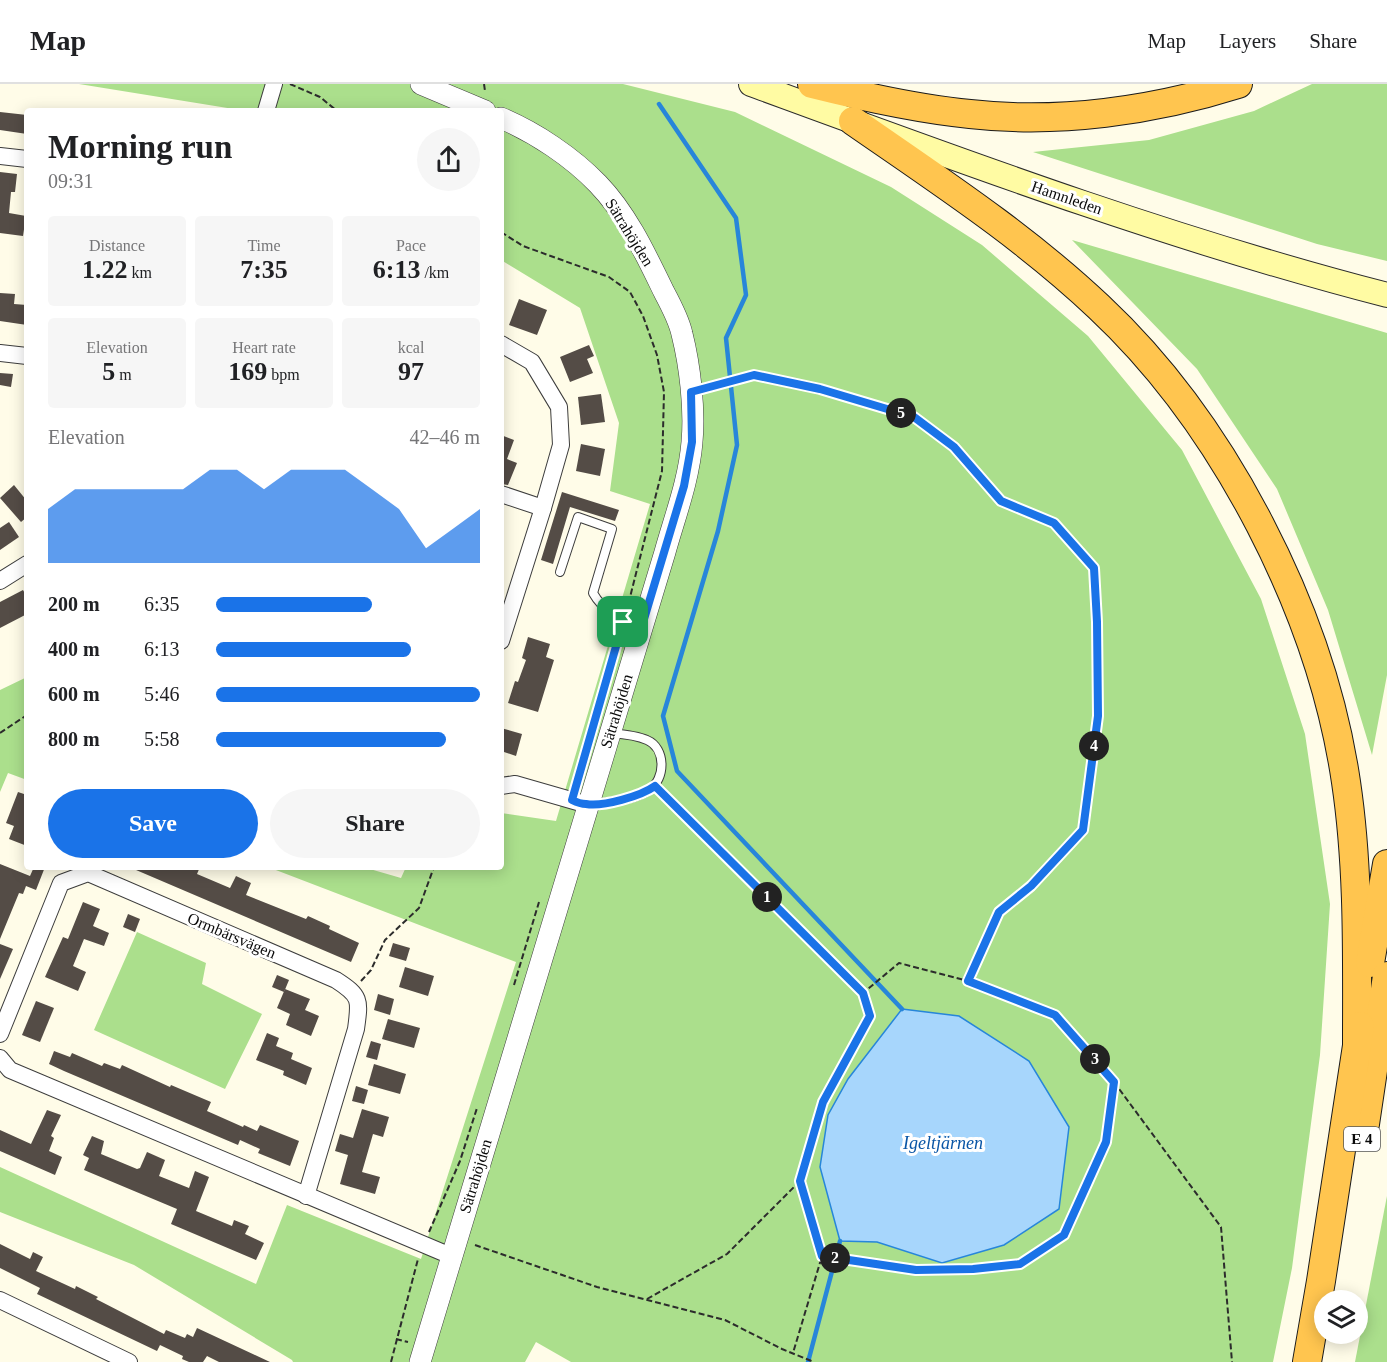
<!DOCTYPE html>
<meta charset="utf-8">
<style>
:root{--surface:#fff;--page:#f6f6f6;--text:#202124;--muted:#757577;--line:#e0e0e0;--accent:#1a73e8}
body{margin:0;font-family:Georgia,serif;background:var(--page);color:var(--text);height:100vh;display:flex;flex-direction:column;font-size:22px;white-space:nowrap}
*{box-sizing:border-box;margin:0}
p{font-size:20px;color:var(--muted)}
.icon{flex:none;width:33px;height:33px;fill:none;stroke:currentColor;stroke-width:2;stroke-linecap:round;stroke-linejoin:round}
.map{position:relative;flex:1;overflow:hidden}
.drawer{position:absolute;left:24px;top:24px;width:480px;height:762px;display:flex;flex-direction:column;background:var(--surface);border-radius:6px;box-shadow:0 3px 15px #0003}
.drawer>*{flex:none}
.controls{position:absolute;left:1314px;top:1206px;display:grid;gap:12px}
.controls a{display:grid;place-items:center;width:54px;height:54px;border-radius:50%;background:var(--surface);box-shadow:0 3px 15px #0003;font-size:30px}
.pin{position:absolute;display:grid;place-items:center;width:51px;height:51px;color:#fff;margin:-26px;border-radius:12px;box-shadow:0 3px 9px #0006}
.km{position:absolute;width:30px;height:30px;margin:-15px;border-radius:50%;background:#222;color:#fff;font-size:16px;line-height:30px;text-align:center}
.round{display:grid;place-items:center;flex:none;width:63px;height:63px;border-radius:32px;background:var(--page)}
.overview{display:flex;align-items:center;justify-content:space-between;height:102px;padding:0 24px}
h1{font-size:33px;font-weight:700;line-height:45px}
.stats{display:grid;grid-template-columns:repeat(3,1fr);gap:9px;height:102px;padding:6px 24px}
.stats div{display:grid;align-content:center;border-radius:6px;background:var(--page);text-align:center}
.stats b{font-size:26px;font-weight:700}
.stats small{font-size:16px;font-weight:400}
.stats p{font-size:16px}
.chart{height:168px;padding:12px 24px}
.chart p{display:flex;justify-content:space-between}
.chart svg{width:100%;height:108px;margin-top:6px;fill:var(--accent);opacity:.7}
.primary-button{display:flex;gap:12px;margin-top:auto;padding:12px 24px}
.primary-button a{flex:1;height:69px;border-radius:36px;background:var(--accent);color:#fff;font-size:24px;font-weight:700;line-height:69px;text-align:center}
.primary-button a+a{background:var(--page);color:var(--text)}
ul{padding:0 24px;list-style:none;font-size:20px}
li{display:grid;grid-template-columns:96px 72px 1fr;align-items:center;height:45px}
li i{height:15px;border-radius:8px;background:var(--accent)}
header{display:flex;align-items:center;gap:36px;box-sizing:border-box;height:84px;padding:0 30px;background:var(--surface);border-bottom:2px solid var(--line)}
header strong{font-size:28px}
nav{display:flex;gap:33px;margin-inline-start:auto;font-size:21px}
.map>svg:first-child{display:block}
</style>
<header>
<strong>Map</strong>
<nav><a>Map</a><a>Layers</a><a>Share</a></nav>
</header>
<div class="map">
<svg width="1387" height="1278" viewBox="0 0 1387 1278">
<rect width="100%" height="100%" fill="#fffce8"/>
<g fill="#abdf8c" fill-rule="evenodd">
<path d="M79 0H623L735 28 891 103 982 161 1088 252 1182 366 1261 515 1305 650 1330 820 1320 971 1292 1184 1273 1278H571L536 1258 525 1278H293L292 1276 134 1181 0 1128V1083L256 1200 287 1121 421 1175 516 878 268 783H363L401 794 406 783H501V729L556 737 650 420 610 407 619 339 580 224 501 176V27H246ZM877 1158 1004 1161 942 1179Z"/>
<polygon points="1312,0 1387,0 1387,177 1317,160 1033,68 1149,56 1254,27"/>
<polygon points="1072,156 1387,249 1387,591 1372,671 1328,526 1277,405 1197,285"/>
<polygon points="27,593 27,696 8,689 0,708 0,606"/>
<polygon points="137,848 206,879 202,900 262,930 225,1005 94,946"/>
<polygon points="1387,1112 1387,1278 1355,1278 1386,1117"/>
</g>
<polygon fill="#a7d6fc" stroke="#2786da" stroke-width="1.5" points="902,925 959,932 1029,977 1069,1043 1059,1125 1004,1161 942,1179 877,1158 840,1157 820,1083 828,1031 848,995"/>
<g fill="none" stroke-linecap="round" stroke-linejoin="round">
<g stroke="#2786da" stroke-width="4.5">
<polyline points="659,20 736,134 746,211 726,254 737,361 718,447 663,632 677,687 902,925"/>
<polyline points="808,1278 840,1157"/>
</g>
</g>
<g fill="#544c46">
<polygon points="0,28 27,31 27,50 0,46"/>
<polygon points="0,88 17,90 15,108 11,108 9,129 26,132 23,152 0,149"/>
<polygon points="0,209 15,210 14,220 27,221 27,241 0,237"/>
<polygon points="519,215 547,226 537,251 509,241"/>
<polygon points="589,261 594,272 587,275 593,289 570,298 560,273"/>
<polygon points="0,289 13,290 11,303 0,301"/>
<polygon points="601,310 605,338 581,341 578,313"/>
<polygon points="501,351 514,356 507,375 517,379 508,401 501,400"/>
<polygon points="581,360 605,365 600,392 576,387"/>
<polygon points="14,401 27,417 27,433 21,438 0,414"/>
<polygon points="562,408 619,426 615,437 570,423 553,480 541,476"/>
<polygon points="9,438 19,453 0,466 0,444"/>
<polygon points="23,506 27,513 27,530 0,544 0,518"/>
<polygon points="528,553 550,560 546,573 554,576 538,628 508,619 515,597 518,598 526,576 522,574"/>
<polygon points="501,644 522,650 516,672 501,667"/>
<polygon points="18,708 27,711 27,762 9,755 14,742 6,739"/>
<polygon points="0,780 30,792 34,783 45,783 36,806 26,802 23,810 19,809 0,855"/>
<polygon points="129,783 200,783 197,790 230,804 236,792 251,799 246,811 306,835 308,832 330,842 329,845 359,859 351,878"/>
<polygon points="83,818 100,825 93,842 109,849 104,862 84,855 73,882 86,888 78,907 45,893 63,853 68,855"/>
<polygon points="128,830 140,835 135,848 123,843"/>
<polygon points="393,859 410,864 406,877 389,872"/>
<polygon points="0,860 13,865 0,895"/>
<polygon points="405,883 434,892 428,912 399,903"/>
<polygon points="277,891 289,896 284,908 272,903"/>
<polygon points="285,905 310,915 305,926 319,932 311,952 286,941 290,930 277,924"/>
<polygon points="378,910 394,915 390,931 374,926"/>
<polygon points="36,917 54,924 40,958 22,951"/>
<polygon points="388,935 420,944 414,964 382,955"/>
<polygon points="267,949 279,954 276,962 293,969 291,975 312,984 306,1001 283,991 284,987 256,976"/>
<polygon points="371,957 381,960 377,976 366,973"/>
<polygon points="54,967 70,973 72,969 102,982 104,979 120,985 122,981 170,1003 171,1001 211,1018 207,1027 243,1043 244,1041 257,1047 260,1041 299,1057 290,1082 258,1069 260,1065 240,1056 238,1061 64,987 49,980"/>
<polygon points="374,980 406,990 400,1010 368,1001"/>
<polygon points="356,1002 368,1006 364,1020 352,1017"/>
<polygon points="362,1025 389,1033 383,1053 373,1050 362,1088 380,1093 375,1110 340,1100 348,1071 335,1067 340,1050 353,1054"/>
<polygon points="47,1026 61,1031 51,1052 54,1054 49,1067 62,1073 55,1091 0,1067 0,1046 31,1060"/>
<polygon points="92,1052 104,1057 101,1070 137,1085 140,1084 147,1068 165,1076 159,1092 189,1104 195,1087 209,1093 196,1127 232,1142 234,1136 249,1142 245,1150 264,1159 256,1176 171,1140 177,1125 84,1086 89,1074 83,1071"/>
<polygon points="0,1160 30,1175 33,1168 43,1173 36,1187 75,1205 76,1202 98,1213 96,1215 164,1250 166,1246 185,1254 187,1250 193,1253 197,1244 270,1278 219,1278 207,1272 203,1278 189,1278 182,1275 183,1272 160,1261 157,1267 37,1210 40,1204 0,1184"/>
</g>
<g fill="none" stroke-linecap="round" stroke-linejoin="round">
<g stroke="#3d3d3d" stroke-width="10">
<g id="service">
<path d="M560 488 578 433 612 445 593 509C603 527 622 537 640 545"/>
<path d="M591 721C609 718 634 716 649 706 666 695 666 664 647 656 636 651 622 650 610 649"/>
</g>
</g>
<g stroke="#3d3d3d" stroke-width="18">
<g id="minor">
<polyline points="266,27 274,0"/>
<polyline points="0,72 27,75"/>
<polyline points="501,260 532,278 559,323 561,361 543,424 501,557"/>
<polyline points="0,269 27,272"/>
<polyline points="501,410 543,424"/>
<polyline points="0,497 27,480"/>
<polyline points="501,702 515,700 588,721"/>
<path d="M0 950 61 799 88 789 336 896C361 912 360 916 356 945L306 1112"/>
<polyline points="0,974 10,986 451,1172"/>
<polyline points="0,1216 129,1278"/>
</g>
</g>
<g stroke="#3d3d3d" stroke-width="22">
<g id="tertiary">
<polyline points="421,0 485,27"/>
<path d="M420 1278 665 468C675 432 689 396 692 358 695 325 690 282 682 250 679 236 671 221 664 208 646 171 627 130 598 100 572 73 536 49 501 34"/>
</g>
</g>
<g stroke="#2c2c2c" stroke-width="26">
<path id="secondary" d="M751 0C961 77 1170 155 1387 211"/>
</g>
<g stroke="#1b1b1b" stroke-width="30">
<g id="trunk">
<path d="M812 0C864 13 917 25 970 30 1058 40 1153 27 1238 0"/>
<path d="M853 37C938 96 1024 152 1099 223 1224 340 1321 528 1346 698 1359 785 1357 873 1357 961"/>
<polyline points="1370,879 1387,780"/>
<polyline points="1365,1040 1387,892"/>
<polyline points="1307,1278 1321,1197 1360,942"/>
</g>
</g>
<g stroke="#2c2c2c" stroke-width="2" stroke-dasharray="6 3" stroke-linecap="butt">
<polyline points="290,0 320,13 337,27"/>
<polyline points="484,0 485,7"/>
<polyline points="501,148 523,162 609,193 630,208 643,232 657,271 664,308 662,387 627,525"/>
<polyline points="708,303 754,291 820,305 914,333 954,363 1001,417 1054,439 1094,484 1097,538 1098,632 1083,746 1031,802 1000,828 968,897"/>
<polyline points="612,577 620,548"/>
<polyline points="0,649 27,631"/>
<polyline points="663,710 863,909 870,931 823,1018 800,1097 822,1172 793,1269"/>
<polyline points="361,897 371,886 385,856 419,824 434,783"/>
<polyline points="514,901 539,818"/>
<polyline points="1114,998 1221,1143 1232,1278"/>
<polyline points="429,1148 460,1077 477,1024"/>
<polyline points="475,1161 597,1203 725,1236 782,1265 814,1278"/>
<polyline points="822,1172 916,1186 973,1185 1020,1180 1064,1151 1106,1058 1114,998 1055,931 968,897 899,879 863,909"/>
<polyline points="647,1215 727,1170 800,1097"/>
<polyline points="396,1255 408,1258"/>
<polyline points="391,1278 418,1175"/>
</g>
<use href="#service" stroke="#fff" stroke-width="8"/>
<use href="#minor" stroke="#fff" stroke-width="16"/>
<use href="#tertiary" stroke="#fff" stroke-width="21"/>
<use href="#secondary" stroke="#fffba3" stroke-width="24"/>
<use href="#trunk" stroke="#ffc54f" stroke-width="28"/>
</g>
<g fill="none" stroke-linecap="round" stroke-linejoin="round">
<g stroke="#fff" stroke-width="12">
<path id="route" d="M754 291 820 305 914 333 954 363 1001 417 1054 439 1094 484 1097 538 1098 632 1083 746 1031 802 999 828 968 897 1055 931 1114 998 1106 1058 1064 1151 1020 1180 973 1185 916 1186 822 1172 800 1097 823 1018 870 932 863 909 655 702C641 712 603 723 586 720 581 720 576 718 572 716L623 538 641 545 684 402 692 358 691 308Z"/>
</g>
<use href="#route" stroke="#1a73e8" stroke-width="8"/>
</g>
<g text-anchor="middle" stroke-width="6" stroke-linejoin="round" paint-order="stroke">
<rect fill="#fff" stroke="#545454" stroke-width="1.5" x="1344" y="1043" width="36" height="24" rx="4.5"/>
<g font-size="15" font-weight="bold" fill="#0a0a0a">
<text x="1362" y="1060">E 4</text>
</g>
<g font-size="16" fill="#0a0a0a" stroke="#fff">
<text transform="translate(1067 113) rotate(19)" y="6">Hamnleden</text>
<text transform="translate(630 148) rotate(58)" y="6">Sätrahöjden</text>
<text transform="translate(616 627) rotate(-73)" y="6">Sätrahöjden</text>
<text transform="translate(232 851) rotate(23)" y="6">Ormbärsvägen</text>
<text transform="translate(475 1092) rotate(-73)" y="6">Sätrahöjden</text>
</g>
<g font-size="18" font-style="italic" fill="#0a56a6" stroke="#fff">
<text x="943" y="1065">Igeltjärnen</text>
</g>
</g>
</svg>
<div class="controls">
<a><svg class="icon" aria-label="layers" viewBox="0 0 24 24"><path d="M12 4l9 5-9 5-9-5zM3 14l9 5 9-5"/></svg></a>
</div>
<div class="pin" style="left:623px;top:538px;background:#1e9e55"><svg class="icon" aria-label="arrive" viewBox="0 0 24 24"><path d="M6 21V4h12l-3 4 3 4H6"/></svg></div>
<b class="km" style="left:767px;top:813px">1</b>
<b class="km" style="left:835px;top:1174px">2</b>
<b class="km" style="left:1095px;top:975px">3</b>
<b class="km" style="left:1094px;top:662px">4</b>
<b class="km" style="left:901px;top:329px">5</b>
<section class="drawer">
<div class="overview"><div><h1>Morning run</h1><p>09:31</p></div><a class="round"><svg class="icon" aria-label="share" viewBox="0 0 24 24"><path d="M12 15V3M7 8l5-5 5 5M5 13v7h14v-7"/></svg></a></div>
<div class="stats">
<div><p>Distance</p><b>1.22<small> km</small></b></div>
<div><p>Time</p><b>7:35</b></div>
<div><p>Pace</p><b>6:13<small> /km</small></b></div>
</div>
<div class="stats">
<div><p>Elevation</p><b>5<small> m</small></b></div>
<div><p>Heart rate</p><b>169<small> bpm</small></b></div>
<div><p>kcal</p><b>97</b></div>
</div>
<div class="chart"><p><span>Elevation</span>42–46 m</p>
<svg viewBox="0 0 160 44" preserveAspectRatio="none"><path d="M0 44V22L10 14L20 14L30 14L40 14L50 14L60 6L70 6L80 14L90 6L100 6L110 6L120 14L130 22L140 38L150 30L160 22V44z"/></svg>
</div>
<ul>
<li><b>200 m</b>6:35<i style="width:59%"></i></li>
<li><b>400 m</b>6:13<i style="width:74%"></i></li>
<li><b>600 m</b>5:46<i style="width:100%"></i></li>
<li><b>800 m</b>5:58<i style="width:87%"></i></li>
</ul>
<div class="primary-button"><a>Save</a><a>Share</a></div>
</section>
</div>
